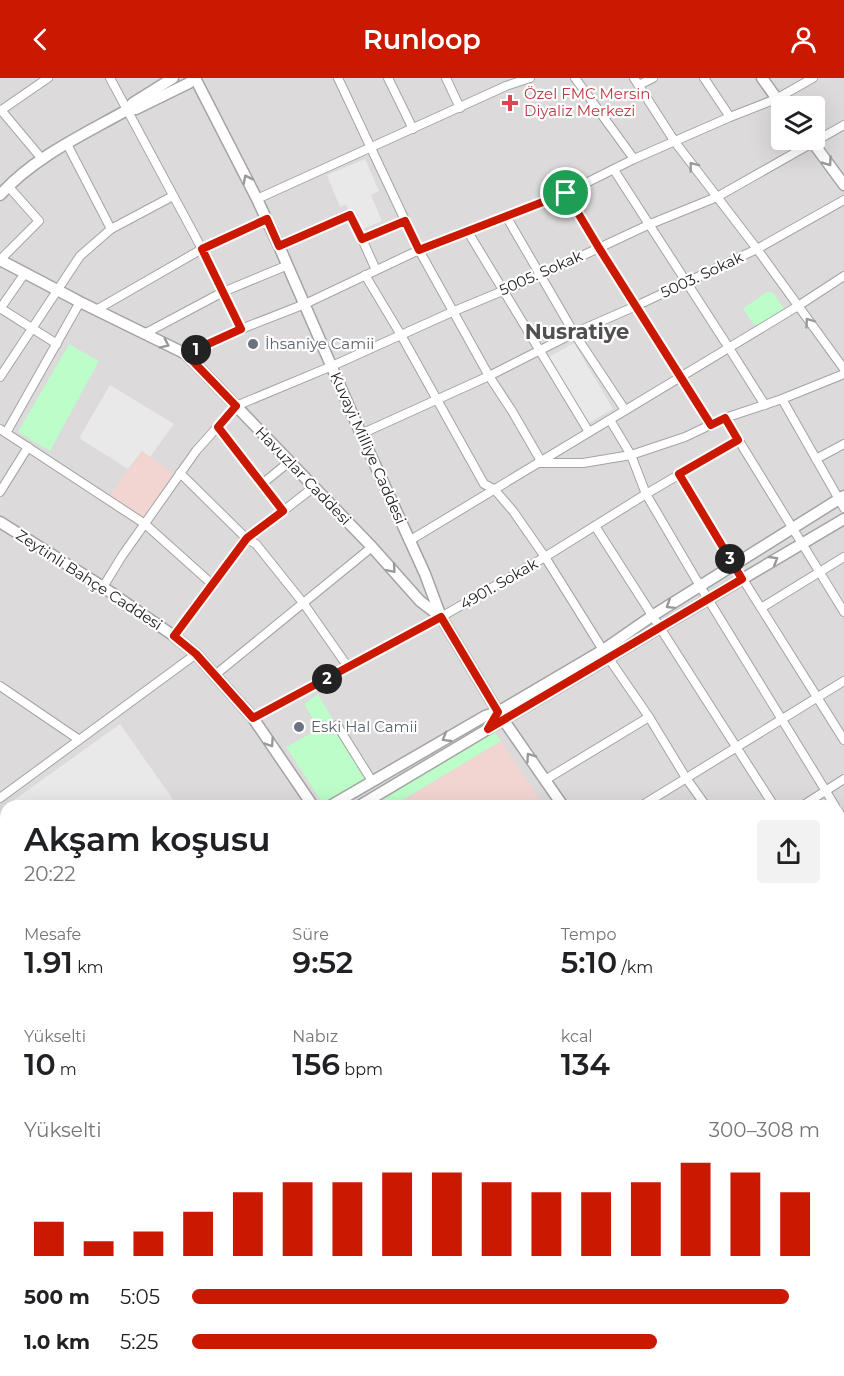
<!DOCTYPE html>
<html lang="tr">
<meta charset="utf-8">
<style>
:root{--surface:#fff;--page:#f2f2f2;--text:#202124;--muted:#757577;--accent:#cb1800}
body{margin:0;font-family:Montserrat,sans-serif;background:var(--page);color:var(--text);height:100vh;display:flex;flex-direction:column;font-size:22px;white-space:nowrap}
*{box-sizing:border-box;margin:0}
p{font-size:20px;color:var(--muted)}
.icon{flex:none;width:33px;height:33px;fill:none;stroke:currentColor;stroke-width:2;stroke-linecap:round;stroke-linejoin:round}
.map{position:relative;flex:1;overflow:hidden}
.panel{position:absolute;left:0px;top:722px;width:844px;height:578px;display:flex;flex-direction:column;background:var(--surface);border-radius:18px 18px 0 0;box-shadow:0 6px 24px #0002}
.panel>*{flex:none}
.fabs{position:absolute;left:771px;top:18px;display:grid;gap:12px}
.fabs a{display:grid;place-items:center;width:54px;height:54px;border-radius:6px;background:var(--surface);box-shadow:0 6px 24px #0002;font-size:30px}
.pin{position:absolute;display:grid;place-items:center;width:51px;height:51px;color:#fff;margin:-26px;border:3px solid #fff;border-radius:50%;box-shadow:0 2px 6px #0007}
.km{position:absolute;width:30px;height:30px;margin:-15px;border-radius:50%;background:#222;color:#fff;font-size:16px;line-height:30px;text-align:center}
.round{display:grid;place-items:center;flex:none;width:63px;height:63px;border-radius:6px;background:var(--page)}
.summary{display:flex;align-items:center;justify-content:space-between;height:102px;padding:0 24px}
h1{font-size:33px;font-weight:600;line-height:45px}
.figures{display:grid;grid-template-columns:repeat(3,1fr);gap:9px;height:102px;padding:6px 24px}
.figures div{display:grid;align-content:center}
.figures b{font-size:30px;font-weight:600}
.figures small{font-size:16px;font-weight:400}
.figures p{font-size:16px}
.chart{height:168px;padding:12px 24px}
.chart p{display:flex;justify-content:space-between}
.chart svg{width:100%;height:108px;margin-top:6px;stroke:var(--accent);stroke-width:6}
ul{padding:0 24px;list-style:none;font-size:20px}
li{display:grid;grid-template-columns:96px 72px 1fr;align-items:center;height:45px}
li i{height:15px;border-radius:8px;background:var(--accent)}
header{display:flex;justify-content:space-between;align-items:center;height:78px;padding:0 24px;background:var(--accent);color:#fff;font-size:27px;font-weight:600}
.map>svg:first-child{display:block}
</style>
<header><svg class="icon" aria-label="back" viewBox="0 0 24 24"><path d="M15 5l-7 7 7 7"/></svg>Runloop<svg class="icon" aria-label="person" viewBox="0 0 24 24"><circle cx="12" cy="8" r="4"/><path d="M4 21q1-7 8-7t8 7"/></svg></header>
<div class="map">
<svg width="844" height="1298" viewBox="0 0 844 1298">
<rect width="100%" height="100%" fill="#efede2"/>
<path fill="#dcdada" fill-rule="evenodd" d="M0 0H844V1298H0ZM782 28H814V62H782ZM6 728H838V1293H6Z"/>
<g fill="#f2d5d0">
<polygon points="142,373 173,395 144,441 109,419"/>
<polygon points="501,663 543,727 394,728"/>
</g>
<g fill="#bcfdc9">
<polygon points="767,214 771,214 774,216 784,231 783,234 762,246 756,247 753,246 744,232 744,230"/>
<polygon points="69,266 99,283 50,373 18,354"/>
<polygon points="318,616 368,702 324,727 286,669 319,651 304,626"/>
<polygon points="495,654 501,663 394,727 372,727"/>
<polygon points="0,767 6,776 6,913 0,918"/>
</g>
<g fill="#e9e9e9">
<polygon points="365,81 379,113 371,117 382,143 363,151 356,134 351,136 346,126 340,129 327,97"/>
<polygon points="574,265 613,331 587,346 547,280"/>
<polygon points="110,307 174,346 150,379 142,373 128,391 79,360"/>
<polygon points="120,646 177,727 7,727"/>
</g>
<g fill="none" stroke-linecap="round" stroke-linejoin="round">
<g stroke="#a4a4a4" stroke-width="10">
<g id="minor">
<polyline points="110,0 202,171 241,251"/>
<polyline points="338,0 419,172 489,298 512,333 541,383"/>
<polyline points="388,0 413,51"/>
<polyline points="446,0 460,30"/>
<polyline points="575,0 634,81"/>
<polyline points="634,0 675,64 757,171 844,291"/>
<polyline points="704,0 730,39"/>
<polyline points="639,7 653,0"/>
<polyline points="1,32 42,81"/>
<polyline points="0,33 48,0"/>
<polyline points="67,66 111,151"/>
<polyline points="614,92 729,270 765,327"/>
<polyline points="566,115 599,170 711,347"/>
<polyline points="257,121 506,8 530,0"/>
<polyline points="506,138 574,255 625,332"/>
<polyline points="468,154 589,354"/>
<polyline points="362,161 376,192"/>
<polyline points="279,168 349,137 362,161 405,143"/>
<polyline points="0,182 39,143 8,108"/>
<polyline points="365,197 401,257 484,406 494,411 513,433 545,479 603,572 649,639 686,700 706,728"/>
<polyline points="0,230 57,266"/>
<polyline points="0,231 25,195"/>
<polyline points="96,232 202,171 267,141"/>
<polyline points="144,256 223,214 288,187"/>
<polyline points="186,276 241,251 305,226 419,172 566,115 634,81 730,39 776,21 813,0"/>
<polyline points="0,299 80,178 111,151 173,118"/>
<polyline points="782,321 844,430"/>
<polyline points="725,340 844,534"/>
<polyline points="610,342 631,377 646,416 700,508 835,728"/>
<polyline points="218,349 283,433"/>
<polyline points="0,351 145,446 212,506"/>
<polyline points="6,355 80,224"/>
<polyline points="361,356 489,298 574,255 636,228 757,171 844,122"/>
<polyline points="816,381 844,366"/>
<polyline points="538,385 583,385 631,377 685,359 725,340 782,321 844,296"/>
<polyline points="180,395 247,461 256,466 304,526 348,589"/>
<polyline points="679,396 734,487 844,662"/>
<polyline points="262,406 289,384"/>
<polyline points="0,414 28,369"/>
<polyline points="595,448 774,728"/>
<polyline points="409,463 798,228 844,198"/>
<polyline points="103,509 122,478 196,373 236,328 332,288 452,234 541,197 648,147 717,119 844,47"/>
<polyline points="761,530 844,479"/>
<polyline points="174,558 247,461 314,409"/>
<polyline points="215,597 372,469"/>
<polyline points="0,608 78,661"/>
<polyline points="253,640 441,539 545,479 646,416 738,362"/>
<polyline points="337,647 372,703"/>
<polyline points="545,702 649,639"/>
<polyline points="0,720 196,576"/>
<polyline points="641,728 844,603"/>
<polyline points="802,728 844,701"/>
<polyline points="838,733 844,742"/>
<polyline points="0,744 6,753"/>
<polyline points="838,793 844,789"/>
<polyline points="838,847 844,844"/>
<polyline points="838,895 844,901"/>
<polyline points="838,911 844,906"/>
<polyline points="0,959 6,963"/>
<polyline points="838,995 844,989"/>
<polyline points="0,1053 6,1051"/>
<polyline points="838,1077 844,1074"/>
<polyline points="838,1152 844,1148"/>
<polyline points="838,1242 844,1239"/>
<polyline points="0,1282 6,1292"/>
<polyline points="395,1293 395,1298"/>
<polyline points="427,1293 437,1298"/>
<polyline points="598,1293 602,1298"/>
<polyline points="719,1293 722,1298"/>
<polyline points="254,1298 261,1293"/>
<polyline points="322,1298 327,1293"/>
<polyline points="445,1298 448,1293"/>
<polyline points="511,1298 518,1293"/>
<polyline points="582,1298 588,1293"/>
<polyline points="671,1298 677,1293"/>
<polyline points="759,1298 766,1293"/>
</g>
</g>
<g stroke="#a4a4a4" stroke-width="13">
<g id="tertiary">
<polyline points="195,0 257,121 279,168 361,356 425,496 441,539 498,634 563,728"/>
<polyline points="762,0 782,28"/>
<polyline points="127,32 136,31 189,5 194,0"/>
<polyline points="811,62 844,107"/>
<path d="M0 117C34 79 83 57 127 32L133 25 173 0"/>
<polyline points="0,182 80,224 186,276 314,409 372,469 420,523 441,539"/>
<polyline points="0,444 103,509 174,558 196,576 253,640 313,728"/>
<polyline points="488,651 844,441"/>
<polyline points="330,728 485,638 498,634 603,572 652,538 844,418"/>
<polyline points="359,728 488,651 491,647"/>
<polyline points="0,975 6,970"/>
<polyline points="0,995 6,989"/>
<polyline points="0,1090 6,1097"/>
<polyline points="838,1130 844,1137"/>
<polyline points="0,1144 6,1146"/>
<polyline points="154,1293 158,1298"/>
<polyline points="786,1293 789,1298"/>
</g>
</g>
<use href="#minor" stroke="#fff" stroke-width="8"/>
<use href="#tertiary" stroke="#fff" stroke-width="10"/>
</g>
<defs><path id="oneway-chevron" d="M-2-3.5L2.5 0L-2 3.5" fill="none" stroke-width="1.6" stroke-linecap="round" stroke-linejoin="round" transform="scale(1.5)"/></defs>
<g stroke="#999">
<use href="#oneway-chevron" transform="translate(828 84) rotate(55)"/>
<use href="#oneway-chevron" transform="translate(693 88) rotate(-128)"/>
<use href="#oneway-chevron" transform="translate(247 101) rotate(-117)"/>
<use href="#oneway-chevron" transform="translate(809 244) rotate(-126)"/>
<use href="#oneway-chevron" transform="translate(165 266) rotate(26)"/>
<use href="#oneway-chevron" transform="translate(774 482) rotate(-31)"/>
<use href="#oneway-chevron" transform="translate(392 491) rotate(49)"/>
<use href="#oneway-chevron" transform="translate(670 527) rotate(148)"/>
<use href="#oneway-chevron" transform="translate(446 660) rotate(150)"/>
<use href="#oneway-chevron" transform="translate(270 665) rotate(56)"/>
<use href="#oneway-chevron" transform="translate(530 679) rotate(-125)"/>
</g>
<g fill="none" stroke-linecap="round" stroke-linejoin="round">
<g stroke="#fff" stroke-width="12">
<polygon id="route" points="566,115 599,170 711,347 725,340 738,362 679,396 742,501 488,651 498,634 441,539 253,640 196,576 174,558 247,460 283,433 218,349 236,328 186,276 241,251 202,171 267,141 279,168 350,137 362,161 405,143 419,172"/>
</g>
<use href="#route" stroke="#cb1800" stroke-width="8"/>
</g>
<path fill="#e0444e" stroke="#fff" stroke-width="2" d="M507 16h6v6h6v6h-6v6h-6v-6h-6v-6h6z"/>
<g fill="#6b7280" stroke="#fff" stroke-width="2">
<circle cx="253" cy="266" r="6"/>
<circle cx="299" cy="649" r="6"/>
</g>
<g text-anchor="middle" stroke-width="4.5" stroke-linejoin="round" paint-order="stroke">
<g font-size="15" fill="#be3a42" stroke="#fff" text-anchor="start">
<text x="524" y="21">Özel FMC Mersin<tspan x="524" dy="17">Diyaliz Merkezi</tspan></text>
</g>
<g font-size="15" fill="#1d1d1d" stroke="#fff">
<text transform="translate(541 195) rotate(-24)" y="5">5005. Sokak</text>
<text transform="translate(702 197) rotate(-25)" y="5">5003. Sokak</text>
<text transform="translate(368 370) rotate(66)" y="5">Kuvayi Milliye Caddesi</text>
<text transform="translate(303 398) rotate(46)" y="5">Havuzlar Caddesi</text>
<text transform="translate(89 502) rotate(33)" y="5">Zeytinli Bahçe Caddesi</text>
<text transform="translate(499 506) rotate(-30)" y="5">4901. Sokak</text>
</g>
<g font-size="15" fill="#5b616d" stroke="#fff" text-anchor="start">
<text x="265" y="271">İhsaniye Camii</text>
<text x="311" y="654">Eski Hal Camii</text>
</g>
<g font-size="21" font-weight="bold" fill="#505050" stroke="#fff">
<text x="577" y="261">Nusratiye</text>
</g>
</g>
</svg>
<div class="fabs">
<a><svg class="icon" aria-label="layers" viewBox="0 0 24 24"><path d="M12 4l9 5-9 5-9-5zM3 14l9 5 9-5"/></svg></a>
</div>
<div class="pin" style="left:566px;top:115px;background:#1e9e55"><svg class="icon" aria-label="arrive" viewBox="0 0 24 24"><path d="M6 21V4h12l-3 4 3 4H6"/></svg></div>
<b class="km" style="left:196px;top:272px">1</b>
<b class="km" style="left:327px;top:601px">2</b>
<b class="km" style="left:730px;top:481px">3</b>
<section class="panel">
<div class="summary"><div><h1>Akşam koşusu</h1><p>20:22</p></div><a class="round"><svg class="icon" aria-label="share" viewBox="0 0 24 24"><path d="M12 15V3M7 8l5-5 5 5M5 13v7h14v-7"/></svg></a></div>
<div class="figures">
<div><p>Mesafe</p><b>1.91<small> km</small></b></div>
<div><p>Süre</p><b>9:52</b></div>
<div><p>Tempo</p><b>5:10<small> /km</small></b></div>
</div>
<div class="figures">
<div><p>Yükselti</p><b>10<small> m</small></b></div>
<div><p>Nabız</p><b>156<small> bpm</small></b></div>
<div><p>kcal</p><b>134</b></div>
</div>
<div class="chart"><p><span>Yükselti</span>300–308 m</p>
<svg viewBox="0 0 160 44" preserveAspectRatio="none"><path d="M5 44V30M15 44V38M25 44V34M35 44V26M45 44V18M55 44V14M65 44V14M75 44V10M85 44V10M95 44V14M105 44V18M115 44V18M125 44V14M135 44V6M145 44V10M155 44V18"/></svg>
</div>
<ul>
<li><b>500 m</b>5:05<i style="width:95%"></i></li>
<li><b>1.0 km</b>5:25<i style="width:74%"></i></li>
</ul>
</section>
</div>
